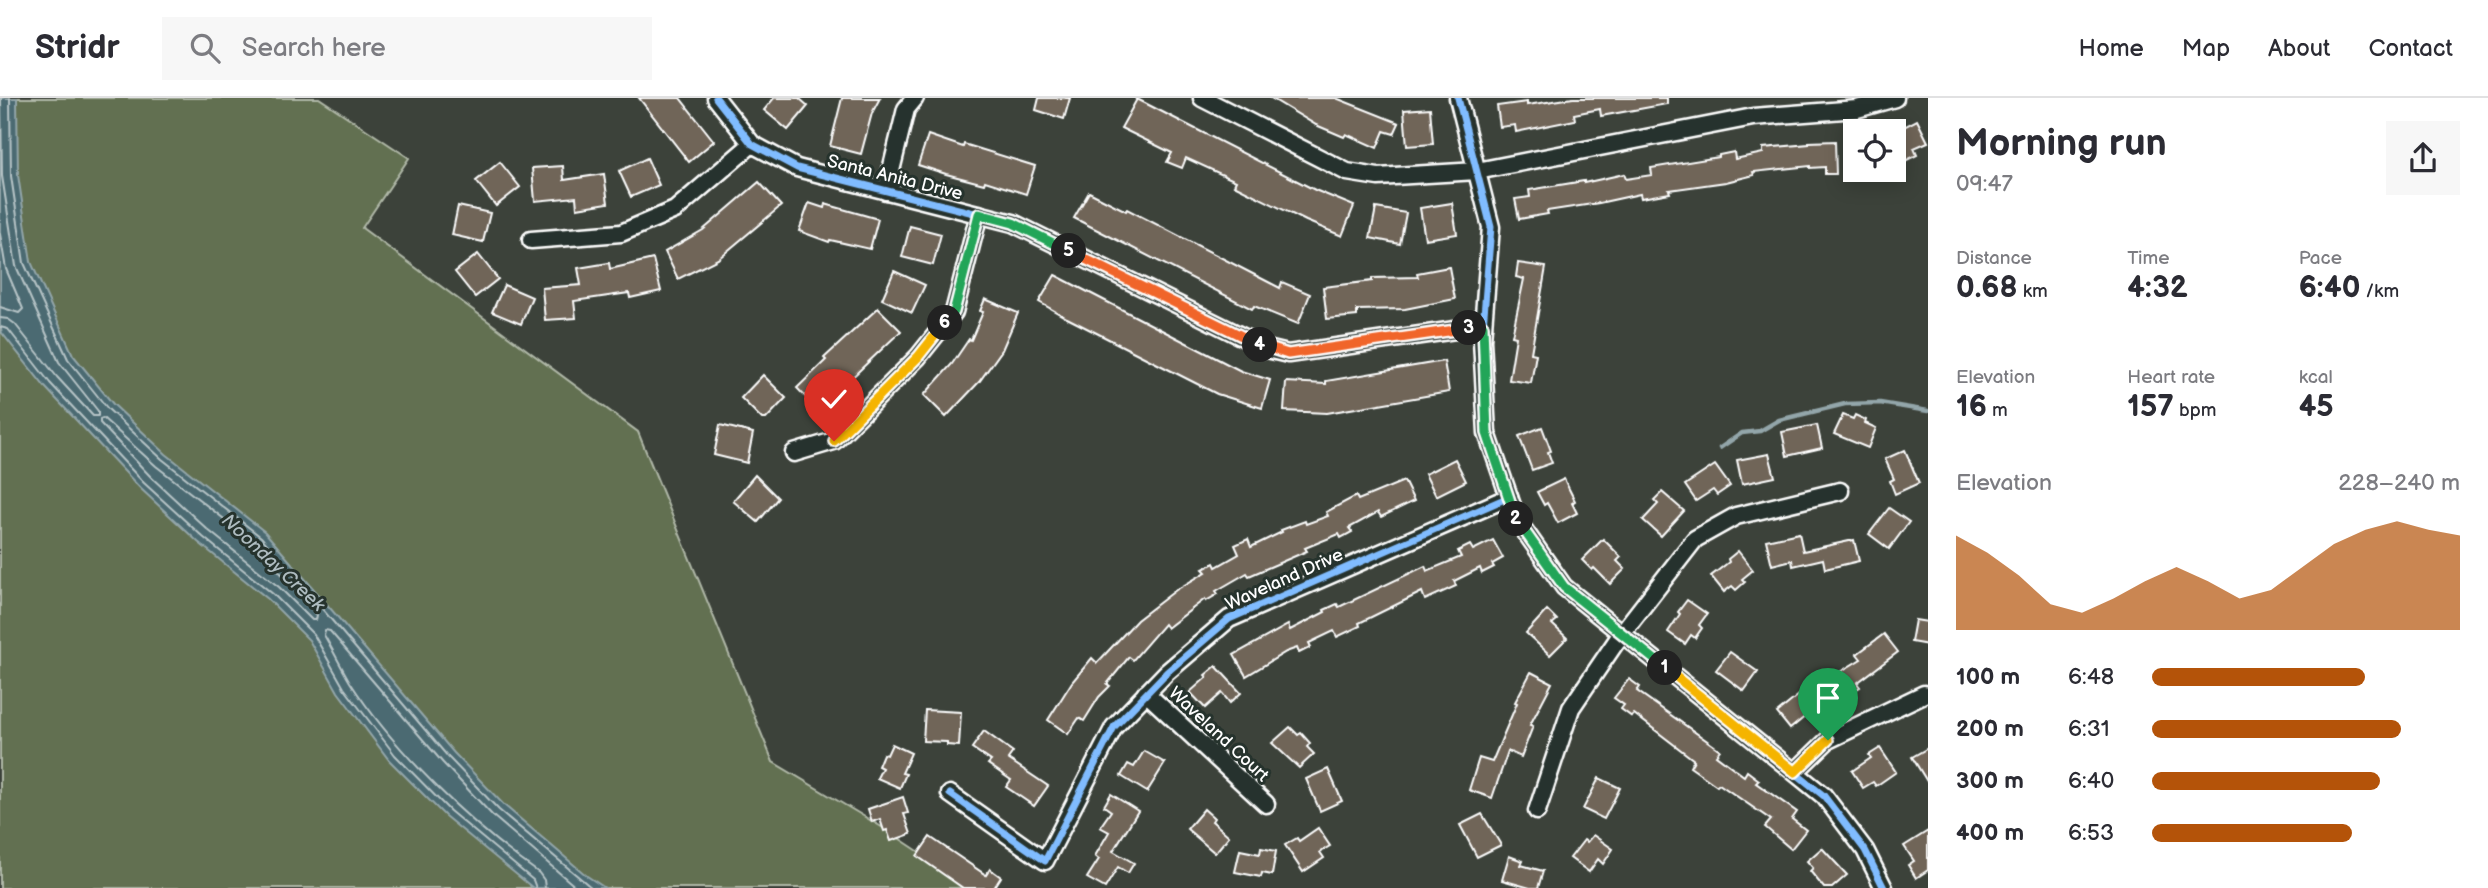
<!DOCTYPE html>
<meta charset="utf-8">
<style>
:root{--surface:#fff;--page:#f7f7f7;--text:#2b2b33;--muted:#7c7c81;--line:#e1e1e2;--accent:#b45309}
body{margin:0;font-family:"Balsamiq Sans",sans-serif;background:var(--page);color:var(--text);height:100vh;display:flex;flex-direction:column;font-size:26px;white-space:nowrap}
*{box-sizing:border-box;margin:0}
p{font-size:23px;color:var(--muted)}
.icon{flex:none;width:38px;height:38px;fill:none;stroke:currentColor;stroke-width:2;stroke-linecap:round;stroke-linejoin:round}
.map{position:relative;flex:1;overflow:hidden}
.side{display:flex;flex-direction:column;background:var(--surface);width:560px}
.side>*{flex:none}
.buttons{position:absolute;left:1843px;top:21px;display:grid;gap:14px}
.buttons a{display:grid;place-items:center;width:63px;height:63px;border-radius:0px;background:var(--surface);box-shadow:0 4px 18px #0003;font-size:35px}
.pin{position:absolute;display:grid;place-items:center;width:60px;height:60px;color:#fff;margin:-72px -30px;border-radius:50% 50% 50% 0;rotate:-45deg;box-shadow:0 0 7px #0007}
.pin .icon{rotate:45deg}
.km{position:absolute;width:35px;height:35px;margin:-18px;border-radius:50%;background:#222;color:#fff;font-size:19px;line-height:35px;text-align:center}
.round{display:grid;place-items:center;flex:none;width:74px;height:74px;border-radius:0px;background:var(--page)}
.summary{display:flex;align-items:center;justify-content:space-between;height:119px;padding:0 28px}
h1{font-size:38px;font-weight:700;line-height:52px}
.metrics{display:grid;grid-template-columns:repeat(3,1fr);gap:10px;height:119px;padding:7px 28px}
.metrics div{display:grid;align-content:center}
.metrics b{font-size:30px;font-weight:700}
.metrics small{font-size:19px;font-weight:400}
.metrics p{font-size:19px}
.chart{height:196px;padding:14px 28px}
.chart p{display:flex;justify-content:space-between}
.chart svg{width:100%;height:126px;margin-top:7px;fill:var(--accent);opacity:.7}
ul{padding:0 28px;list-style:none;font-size:23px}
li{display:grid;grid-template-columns:112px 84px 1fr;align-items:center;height:52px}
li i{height:18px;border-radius:9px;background:var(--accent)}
header{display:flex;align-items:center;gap:42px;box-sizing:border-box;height:98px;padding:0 35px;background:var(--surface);border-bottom:2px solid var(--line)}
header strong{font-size:33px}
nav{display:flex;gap:38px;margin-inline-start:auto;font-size:24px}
.search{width:490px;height:63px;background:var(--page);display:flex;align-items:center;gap:18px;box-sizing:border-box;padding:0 24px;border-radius:0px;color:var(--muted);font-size:26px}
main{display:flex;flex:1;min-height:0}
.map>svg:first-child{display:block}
</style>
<header>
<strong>Stridr</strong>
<div class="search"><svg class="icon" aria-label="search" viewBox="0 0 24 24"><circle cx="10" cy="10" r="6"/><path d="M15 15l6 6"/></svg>Search here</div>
<nav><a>Home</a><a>Map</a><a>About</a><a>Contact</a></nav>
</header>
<main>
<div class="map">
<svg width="1928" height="790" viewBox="0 0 1928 790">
<rect width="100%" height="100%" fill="#3c423a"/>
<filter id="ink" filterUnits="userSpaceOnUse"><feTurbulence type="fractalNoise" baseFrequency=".0143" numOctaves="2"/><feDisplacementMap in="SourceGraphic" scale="14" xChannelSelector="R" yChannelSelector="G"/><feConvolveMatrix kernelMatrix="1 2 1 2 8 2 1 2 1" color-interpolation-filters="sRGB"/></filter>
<g filter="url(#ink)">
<polygon fill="#627051" stroke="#b0b8a8" stroke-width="2" points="0,0 319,0 409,60 362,130 638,334 773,664 885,731 974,790 0,790"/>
<polygon fill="#4b6b72" stroke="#93a6aa" stroke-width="2" points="0,0 17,0 18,77 31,164 73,257 113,306 166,356 265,434 454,655 504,707 587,778 605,790 533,790 445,718 389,662 338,594 309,542 268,501 198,444 140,390 45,289 2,235 0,228"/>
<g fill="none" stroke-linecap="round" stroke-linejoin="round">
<g stroke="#b7c4c7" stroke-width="2">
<polyline points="10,0 11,78 24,165 68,261 108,311 162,361 261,439 449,660 499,712 592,790"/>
<polyline points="0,136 6,171 23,211 19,215 0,209"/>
<polyline points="0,220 8,221 15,226 57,279 93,318 98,318 98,313 59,264 16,168 2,78 1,0"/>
<polyline points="0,229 8,231 50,285 144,385 203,439 273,496 314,537 344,590 395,657 450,713 533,782 536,790"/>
<polygon points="103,320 156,368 255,445 317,517 316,522 312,522 279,489 208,432 151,379 100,325 100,321"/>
<path d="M545 790 544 782 539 775C472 728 394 653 350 584 341 569 333 552 324 537L325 532 330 533 443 665 493 718 577 790"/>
</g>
<polyline stroke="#93a6aa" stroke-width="4.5" points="1720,350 1742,335 1760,333 1779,322 1845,306 1880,305 1928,313"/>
</g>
<g fill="#706559" stroke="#fff" stroke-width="2">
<polygon points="639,0 680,0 714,43 689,64"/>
<polygon points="774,0 799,0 808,8 788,32 764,12"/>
<polygon points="842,0 880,0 872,15 861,56 830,48"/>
<polygon points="1039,0 1070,0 1064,21 1036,12"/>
<polygon points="1271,0 1336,0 1399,25 1394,36 1384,33 1377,50 1346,36 1344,39 1316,27"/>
<polygon points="1573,0 1667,0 1667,6 1601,18 1600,11 1574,16 1575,22 1516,34 1515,27 1500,29 1497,8 1527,4 1527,7"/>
<polygon points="1137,1 1315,92 1354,108 1342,138 1306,123 1234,87 1236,83 1186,60 1182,70 1167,64 1172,55 1121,30"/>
<polygon points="1430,10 1433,46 1407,48 1404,12"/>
<polygon points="1917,22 1928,44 1914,50 1917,57 1903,64 1894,46 1894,34"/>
<polygon points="928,37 963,49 964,46 1035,68 1026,96 985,83 984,86 946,76 918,67"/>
<polygon points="1835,43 1836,76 1825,76 1825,69 1810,70 1810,68 1753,74 1754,77 1726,84 1669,92 1670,95 1641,100 1640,96 1599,105 1547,113 1548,116 1519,121 1515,101 1530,99 1529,92 1584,83 1584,85 1624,76 1626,81 1652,77 1651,70 1719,59 1719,57 1734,54 1735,61 1763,55 1763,50 1809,46 1809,44"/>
<polygon points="647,60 659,87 631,99 619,73"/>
<polygon points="500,64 520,89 496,108 476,83"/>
<polygon points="563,68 564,82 604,76 608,105 577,110 576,99 535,103 532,70"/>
<polygon points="759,84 781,108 718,161 678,181 665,154 703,132"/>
<polygon points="1089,94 1126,113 1127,111 1280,190 1282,184 1310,196 1298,226 1254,208 1252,211 1074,120"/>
<polygon points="809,105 824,110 825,106 878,121 870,151 830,142 829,144 799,133"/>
<polygon points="1452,105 1457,136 1425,141 1420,110"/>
<polygon points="458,108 490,115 483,144 452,137"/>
<polygon points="1376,110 1406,115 1400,146 1370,140"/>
<polygon points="910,128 941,136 933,167 902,159"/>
<polygon points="478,156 498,181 475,199 455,174"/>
<polygon points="653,161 661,193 630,200 629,195 574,203 576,220 545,222 542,190 581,187 578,170 609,165 610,171"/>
<polygon points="1518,165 1546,169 1531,255 1536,256 1531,285 1509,282 1516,239 1512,238 1524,181 1516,179"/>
<polygon points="1449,169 1455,201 1405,211 1357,212 1357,218 1327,221 1323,189 1372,183 1372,180 1418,179 1417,175"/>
<polygon points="894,173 925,187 912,215 882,201"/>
<polygon points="1055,177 1241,273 1270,282 1262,310 1217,296 1067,220 1039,204"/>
<polygon points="504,187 532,199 521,226 492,214"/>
<polygon points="985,201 1018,215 1002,252 979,284 946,319 924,297 952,266 969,241 971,242 983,214 980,213"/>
<polygon points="878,210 901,233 841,290 821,315 797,290 826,262 824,260"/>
<polygon points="1444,263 1449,294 1327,315 1284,313 1286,284 1326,286 1326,283"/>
<polygon points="763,277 786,300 766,321 762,321 741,300"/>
<polygon points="1843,317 1853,321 1855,317 1866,322 1865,325 1876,330 1868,350 1834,336"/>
<polygon points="720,327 753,335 747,365 714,357"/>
<polygon points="1817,327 1822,350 1787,358 1782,334"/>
<polygon points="1542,329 1551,353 1548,354 1552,365 1532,372 1519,338"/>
<polygon points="1905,352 1919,385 1895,396 1890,383 1894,381 1885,361"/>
<polygon points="1769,356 1775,379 1742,386 1737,362"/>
<polygon points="1455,361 1466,383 1436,398 1425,376"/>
<polygon points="1715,367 1730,388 1717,397 1713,392 1696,403 1685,387"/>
<polygon points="755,377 778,400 758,424 733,403"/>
<polygon points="1564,381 1575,403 1572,405 1577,415 1558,425 1547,405 1544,407 1537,394"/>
<polygon points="1404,383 1414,403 1381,419 1378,414 1349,430 1352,434 1341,440 1339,436 1305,450 1307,453 1249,478 1247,475 1216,493 1218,496 1206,503 1205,501 1167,530 1164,526 1133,562 1129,559 1107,586 1110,588 1099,599 1084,623 1079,620 1068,636 1048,622 1072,584 1092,560 1097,565 1137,522 1176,492 1206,474 1203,471 1214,465 1216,469 1239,456 1235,447 1248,441 1251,449 1282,434 1281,432 1305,423 1306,426 1328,418 1326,414 1356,398 1358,402"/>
<polygon points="1662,394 1684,413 1661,438 1643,422 1658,406 1654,402"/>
<polygon points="1889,410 1909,424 1889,451 1869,436"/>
<polygon points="1799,435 1803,453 1854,442 1859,463 1825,471 1823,461 1793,468 1792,462 1772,467 1766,442"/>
<polygon points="1603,441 1621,459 1617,463 1625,471 1610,486 1594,470 1592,472 1582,462"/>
<polygon points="1493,442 1503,460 1492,466 1494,469 1482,475 1480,470 1454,483 1456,488 1425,502 1422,494 1359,525 1360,528 1337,539 1334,533 1309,545 1311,549 1299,555 1297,550 1286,554 1246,578 1234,557 1288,527 1290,532 1325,514 1324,512 1337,506 1339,509 1425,468 1427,473 1461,459 1458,453 1470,447 1473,452"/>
<polygon points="1738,453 1753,472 1742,481 1745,484 1736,492 1732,488 1724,494 1711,478 1729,464 1728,461"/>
<polygon points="1687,502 1707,516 1699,527 1702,530 1695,540 1691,537 1685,546 1668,534 1680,516 1678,514"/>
<polygon points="1547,512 1557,522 1552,526 1567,540 1550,557 1526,535"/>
<polygon points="1915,522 1928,524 1928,547 1911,544"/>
<polygon points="1884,536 1898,554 1857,585 1860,589 1832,607 1829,603 1809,620 1807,617 1790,631 1777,615 1805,592 1807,594 1861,561 1857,556"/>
<polygon points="1730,554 1758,574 1744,593 1716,572"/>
<polygon points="1216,568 1241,595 1230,605 1222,595 1205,610 1190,594 1207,579 1205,577"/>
<polygon points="1531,574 1552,585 1530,627 1533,628 1521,659 1508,653 1492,700 1469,692 1479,660 1492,664 1517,605 1515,604"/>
<polygon points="1629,581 1640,589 1637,593 1720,652 1716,657 1744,678 1747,673 1759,682 1756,685 1797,714 1792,721 1806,732 1791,751 1765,729 1771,722 1719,686 1717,688 1690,669 1694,662 1634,616 1632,619 1621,611 1624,607 1614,600"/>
<polygon points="925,612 961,614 959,648 947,647 947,644 923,643"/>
<polygon points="1290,629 1298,637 1301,635 1310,645 1307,649 1314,656 1299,670 1272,645"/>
<polygon points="984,633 1013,654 1008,661 1048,688 1034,708 1006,689 1011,682 988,666 991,663 972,650"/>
<polygon points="892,646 911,655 902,675 906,676 900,690 877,680 882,670 878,668 883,656 887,657"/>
<polygon points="1880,650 1896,674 1876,688 1873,684 1863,690 1852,673 1871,660 1869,657"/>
<polygon points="1928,650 1928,685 1912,659"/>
<polygon points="1144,653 1165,665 1147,694 1121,678 1128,666 1134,669"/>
<polygon points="1328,671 1342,703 1320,713 1306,681"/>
<polygon points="1599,680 1620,690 1604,721 1583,711"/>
<polygon points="1111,696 1138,713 1113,753 1134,765 1128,775 1118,769 1105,790 1087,780 1099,761 1095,758 1109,734 1100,729 1111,713 1104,708"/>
<polygon points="903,699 908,715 904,716 911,736 891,743 887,732 884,733 880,721 872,724 868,711"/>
<polygon points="1204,711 1214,720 1212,723 1229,738 1215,755 1187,731"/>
<polygon points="1482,716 1501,747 1477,759 1460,727"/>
<polygon points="1318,730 1330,748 1320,754 1324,760 1303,774 1285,747 1297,740 1299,743"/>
<polygon points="1928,733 1928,772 1916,780 1908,767 1914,763 1904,748"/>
<polygon points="1593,737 1613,751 1603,766 1598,761 1589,774 1570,760 1584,742 1587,744"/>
<polygon points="930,739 986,777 990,771 1001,779 994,790 963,790 917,758"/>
<polygon points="1261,750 1276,753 1272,777 1262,775 1261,779 1235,774 1240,752 1260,756"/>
<polygon points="1822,750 1847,777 1832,790 1824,790 1810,773 1813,770 1807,763"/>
<polygon points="1509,758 1523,763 1521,767 1543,773 1538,790 1530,790 1502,782"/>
</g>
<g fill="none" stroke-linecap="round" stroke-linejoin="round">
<g stroke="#fff" stroke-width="21">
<g id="minor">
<polyline points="716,0 752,46 797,70 1013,125 1267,251 1288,256 1483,228"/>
<polyline points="1202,0 1347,74 1378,79 1477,73 1753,19 1857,11 1895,0"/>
<polyline points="1458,0 1491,129 1482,242 1487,335 1517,422 1564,489 1824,698 1865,752 1884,790"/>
<polyline points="886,93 906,11 915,0"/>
<polyline points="531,142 621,135 675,112 752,46"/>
<polyline points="794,355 834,343 918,259 954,214 979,116"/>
<polyline points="1146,595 1266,706"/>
<polyline points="1795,674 1828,642 1924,596"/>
<polyline points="950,696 1045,763 1114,629 1167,574 1229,521 1509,399"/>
<polyline points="1537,713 1571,610 1622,535 1695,441 1736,418 1840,393"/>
</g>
</g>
<use href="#minor" stroke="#26332d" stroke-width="16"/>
<g stroke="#26332d" stroke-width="11">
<g id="cycleway">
<polyline points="716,0 752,46 797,70 1013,125 1267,251 1288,256 1483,228"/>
<polyline points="1458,0 1491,129 1482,242 1487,335 1517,422 1564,489 1824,698 1865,752 1884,790"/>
<polyline points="950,696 1045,763 1114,629 1167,574 1229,521 1509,399"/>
</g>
</g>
<use href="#cycleway" stroke="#80bcff" stroke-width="7"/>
</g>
</g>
<g fill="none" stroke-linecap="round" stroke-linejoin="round" filter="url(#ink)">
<g stroke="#fff" stroke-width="14">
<polyline id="split-1" points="1665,570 1795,674 1828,642"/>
</g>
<g stroke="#fff" stroke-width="14">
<polyline id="split-2" points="1516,421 1564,489 1665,570"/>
</g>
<g stroke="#fff" stroke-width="14">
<polyline id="split-3" points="1469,230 1483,228 1487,335 1516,421"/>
</g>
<g stroke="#fff" stroke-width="14">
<polyline id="split-4" points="1260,247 1288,256 1469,230"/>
</g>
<g stroke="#fff" stroke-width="14">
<polyline id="split-5" points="1069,153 1260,247"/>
</g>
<g stroke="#fff" stroke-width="14">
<polyline id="split-6" points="945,225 954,214 979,116 1013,125 1069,153"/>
</g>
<g stroke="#fff" stroke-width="14">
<polyline id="split-7" points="834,343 918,259 945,225"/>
</g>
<use href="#split-1" stroke="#f5b400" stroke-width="9"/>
<use href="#split-2" stroke="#22a559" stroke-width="9"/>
<use href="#split-3" stroke="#22a559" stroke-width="9"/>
<use href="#split-4" stroke="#f0652b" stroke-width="9"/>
<use href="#split-5" stroke="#f0652b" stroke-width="9"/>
<use href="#split-6" stroke="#22a559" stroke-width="9"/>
<use href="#split-7" stroke="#f5b400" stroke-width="9"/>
</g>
<g text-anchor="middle" stroke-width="6" stroke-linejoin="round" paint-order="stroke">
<g font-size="18" fill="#fff" stroke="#26332d">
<text transform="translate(895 79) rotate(14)" y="6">Santa Anita Drive</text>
<text transform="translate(1284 481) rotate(-24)" y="6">Waveland Drive</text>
<text transform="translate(1219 636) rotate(43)" y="6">Waveland Court</text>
</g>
<g font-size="19" font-style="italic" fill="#aebcc0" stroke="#26332d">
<text transform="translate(274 464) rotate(43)" y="7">Noonday Creek</text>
</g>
</g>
</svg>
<div class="buttons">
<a><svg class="icon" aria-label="locate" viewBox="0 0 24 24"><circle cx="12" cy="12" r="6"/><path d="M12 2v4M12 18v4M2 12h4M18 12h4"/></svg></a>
</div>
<div class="pin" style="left:1828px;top:642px;background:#1e9e55"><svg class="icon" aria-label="arrive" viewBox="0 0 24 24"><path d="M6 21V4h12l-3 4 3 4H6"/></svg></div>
<div class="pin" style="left:834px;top:343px;background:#d93025"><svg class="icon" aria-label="check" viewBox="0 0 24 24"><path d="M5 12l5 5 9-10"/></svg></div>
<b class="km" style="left:1665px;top:570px">1</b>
<b class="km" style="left:1516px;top:421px">2</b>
<b class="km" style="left:1469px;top:230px">3</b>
<b class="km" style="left:1260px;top:247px">4</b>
<b class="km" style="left:1069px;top:153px">5</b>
<b class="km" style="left:945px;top:225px">6</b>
</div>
<section class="side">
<div class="summary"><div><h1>Morning run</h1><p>09:47</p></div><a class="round"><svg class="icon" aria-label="share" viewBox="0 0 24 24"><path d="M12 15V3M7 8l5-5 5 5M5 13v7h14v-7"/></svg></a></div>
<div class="metrics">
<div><p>Distance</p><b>0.68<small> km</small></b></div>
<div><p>Time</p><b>4:32</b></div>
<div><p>Pace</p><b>6:40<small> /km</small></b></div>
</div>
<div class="metrics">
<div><p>Elevation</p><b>16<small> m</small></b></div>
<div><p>Heart rate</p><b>157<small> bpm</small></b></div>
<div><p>kcal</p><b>45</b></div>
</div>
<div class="chart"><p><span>Elevation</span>228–240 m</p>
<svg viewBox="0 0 160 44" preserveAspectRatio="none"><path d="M0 44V11L10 17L20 25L30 35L40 38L50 33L60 27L70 22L80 27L90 33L100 30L110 22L120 14L130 9L140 6L150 9L160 11V44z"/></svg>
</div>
<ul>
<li><b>100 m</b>6:48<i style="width:69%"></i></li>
<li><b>200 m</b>6:31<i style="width:81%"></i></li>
<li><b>300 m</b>6:40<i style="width:74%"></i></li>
<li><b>400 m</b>6:53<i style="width:65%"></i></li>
</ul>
</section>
</main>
